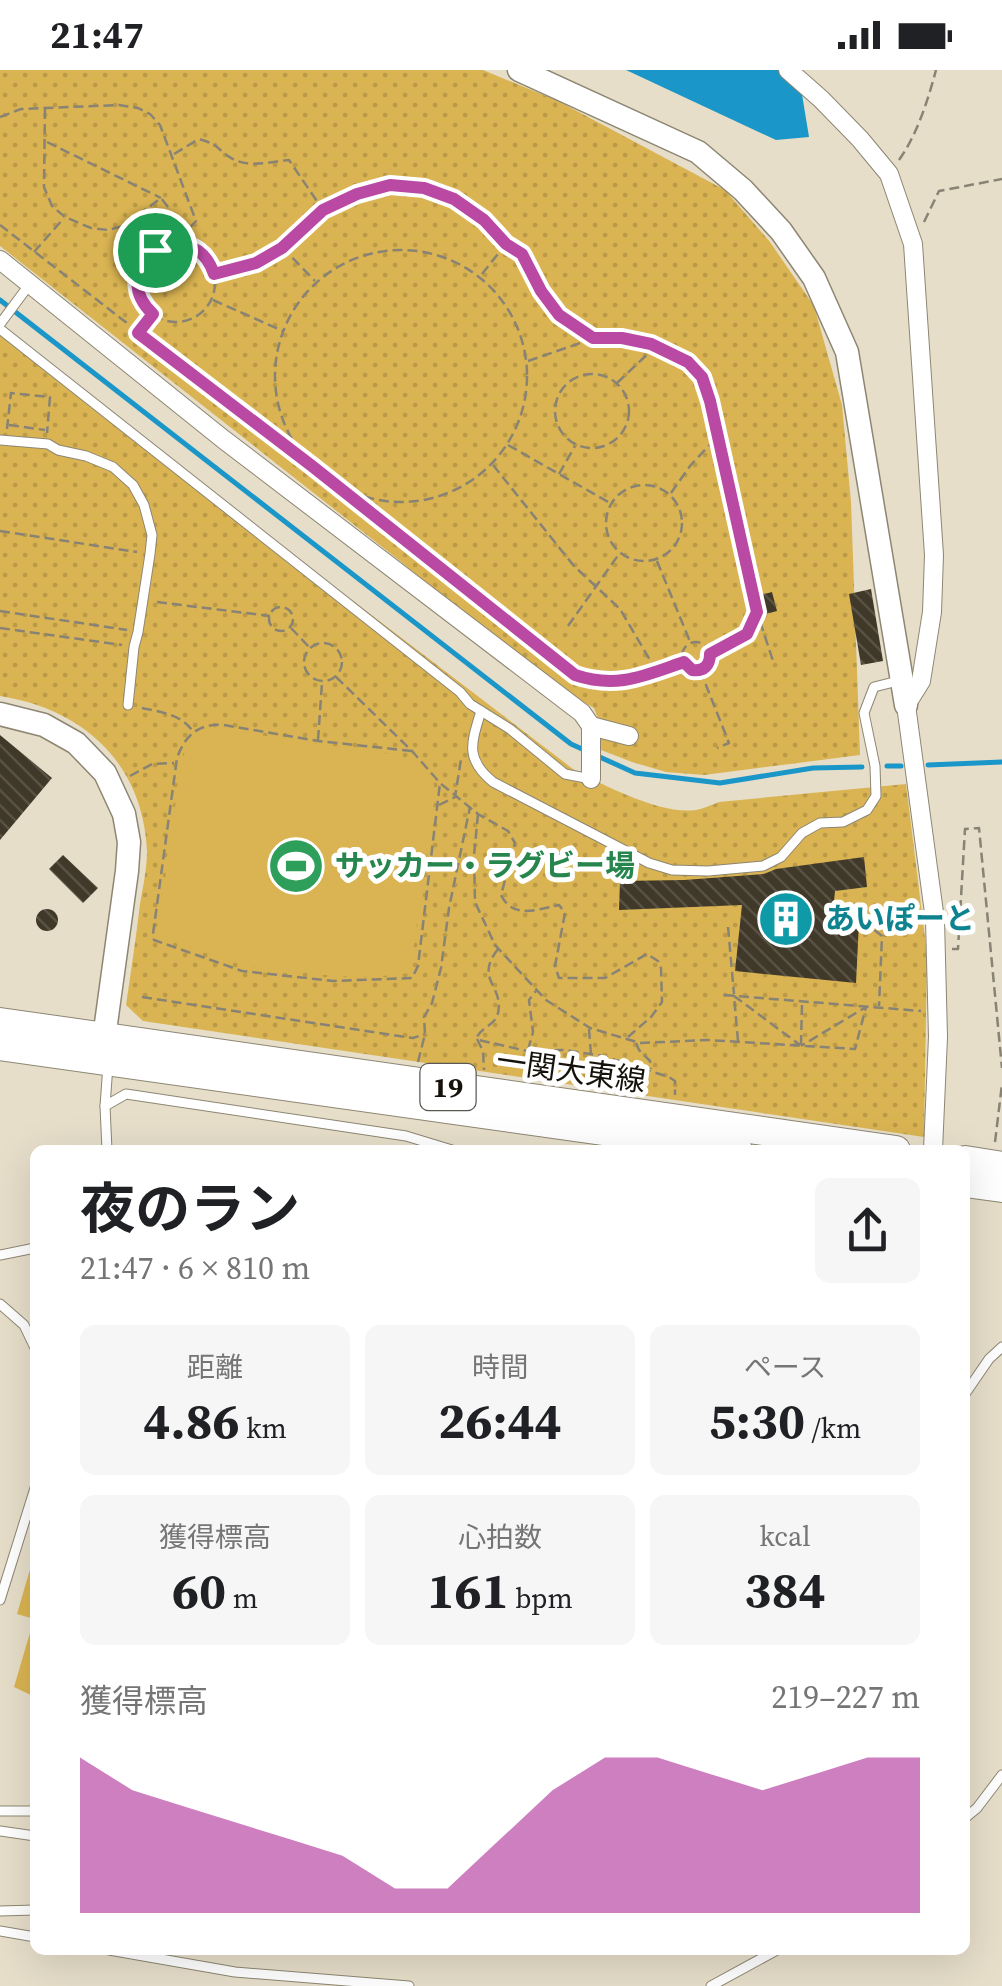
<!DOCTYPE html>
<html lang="ja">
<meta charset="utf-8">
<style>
:root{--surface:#fff;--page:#f6f6f6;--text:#202124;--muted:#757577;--accent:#ba49a4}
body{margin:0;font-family:"Source Serif 4","Noto Sans JP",serif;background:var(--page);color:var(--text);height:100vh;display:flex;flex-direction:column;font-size:38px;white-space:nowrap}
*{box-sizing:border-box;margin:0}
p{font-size:32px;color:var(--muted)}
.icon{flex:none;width:55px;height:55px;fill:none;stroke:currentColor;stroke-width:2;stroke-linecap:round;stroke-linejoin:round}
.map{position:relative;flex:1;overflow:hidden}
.sheet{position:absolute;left:30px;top:1075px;width:940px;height:810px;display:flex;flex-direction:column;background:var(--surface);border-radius:15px;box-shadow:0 10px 40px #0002}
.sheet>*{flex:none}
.pin{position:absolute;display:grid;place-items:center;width:85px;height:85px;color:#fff;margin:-42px;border:5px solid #fff;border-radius:50%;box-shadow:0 2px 10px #0007}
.round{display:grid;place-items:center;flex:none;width:105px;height:105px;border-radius:15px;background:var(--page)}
.summary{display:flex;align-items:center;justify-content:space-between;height:170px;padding:0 50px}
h1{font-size:55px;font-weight:700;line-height:75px}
.stats{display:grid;grid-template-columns:repeat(3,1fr);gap:15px;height:170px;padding:10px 50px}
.stats div{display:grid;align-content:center;border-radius:15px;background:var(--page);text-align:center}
.stats b{font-size:50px;font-weight:700}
.stats small{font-size:28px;font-weight:400}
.stats p{font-size:28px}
.chart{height:280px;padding:20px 50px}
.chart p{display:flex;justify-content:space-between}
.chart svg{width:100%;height:180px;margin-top:10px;fill:var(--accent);opacity:.7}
.status{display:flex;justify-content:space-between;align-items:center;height:70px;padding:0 50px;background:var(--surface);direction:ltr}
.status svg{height:28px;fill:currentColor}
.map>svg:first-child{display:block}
</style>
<div class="status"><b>21:47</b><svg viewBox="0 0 49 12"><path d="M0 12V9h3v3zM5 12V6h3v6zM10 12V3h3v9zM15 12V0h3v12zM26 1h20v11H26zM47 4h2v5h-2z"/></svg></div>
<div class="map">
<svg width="1002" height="1916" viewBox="0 0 1002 1916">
<defs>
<pattern id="grass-dots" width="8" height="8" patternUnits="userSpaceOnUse" patternTransform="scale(2.5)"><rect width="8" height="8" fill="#dab452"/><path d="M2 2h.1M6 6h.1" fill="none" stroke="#ba9a46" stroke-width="1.8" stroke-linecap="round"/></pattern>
<pattern id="building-back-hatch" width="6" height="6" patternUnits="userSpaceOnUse" patternTransform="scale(2.5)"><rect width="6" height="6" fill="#403929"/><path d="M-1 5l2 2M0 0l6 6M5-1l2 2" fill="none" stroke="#585245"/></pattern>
</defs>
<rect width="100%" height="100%" fill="#e6dec9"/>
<g fill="url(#grass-dots)">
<polygon points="0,0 483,0 558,31 725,120 770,172 814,236 842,335 851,432 860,685 704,705 666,702 632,692 601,680 600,654 594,638 542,609 400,491 0,176"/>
<path d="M0 261 573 699C603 715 661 745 696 740 703 739 711 735 719 732L906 714 927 884 924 1067 143 951 126 935C131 901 136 868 140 834 143 817 147 798 147 781 143 693 83 639 0 626Z"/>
</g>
<g fill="#dab452">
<path d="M218 659 396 685C417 690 435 701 435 725L410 903 374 907 335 906 246 896 157 867 181 693C187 673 195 662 218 659Z"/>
<polygon points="35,1482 35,1627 14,1617 34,1549 17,1544"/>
</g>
<polygon fill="#1b96c8" points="626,0 798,0 809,67 776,70"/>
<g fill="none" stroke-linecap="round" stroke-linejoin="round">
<g stroke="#1b96c8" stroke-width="5">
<polyline points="0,230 571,674 635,703 720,713 813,698 862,697"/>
<polyline points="928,695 1002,692"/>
<polyline points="887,696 901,696"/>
</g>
</g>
<g fill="url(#building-back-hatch)">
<polygon points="871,519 883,591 861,595 849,524"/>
<polygon points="772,522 777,541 762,545 757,526"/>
<polygon points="0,665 52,708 0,770"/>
<polygon points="63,785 98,818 83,833 49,799"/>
<polygon points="864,787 867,817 835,821 832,851 859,852 856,913 735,901 742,835 619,840 620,811 684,810 764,804 776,799"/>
<circle cx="47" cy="850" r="11"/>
</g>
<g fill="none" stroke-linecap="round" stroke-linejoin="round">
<g stroke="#8d8673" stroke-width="11">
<g id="lane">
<polyline points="0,254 29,215"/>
<polyline points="0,259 460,622 470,634 510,659 565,704 591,709"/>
<polyline points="0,370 48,374 58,380 86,386 113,397 133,415 144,435 152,465 150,484 138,562 134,577 128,635"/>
<path d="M481 641C471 674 465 689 493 712L649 793 672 800 708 801 763 796 781 787 802 763 820 753 843 752 867 740 876 726 875 696 864 643 874 617 898 611"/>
<polyline points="108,995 105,1036 126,1024 406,1066 452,1080"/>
<polyline points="105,1036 107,1080"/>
<polyline points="0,1185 35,1178"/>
<polyline points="0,1234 24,1255 35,1278"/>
<polyline points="965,1324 989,1289 1002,1277"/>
<polyline points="0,1530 35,1418"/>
<polyline points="0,1741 35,1741"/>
<polyline points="965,1748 977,1738 1002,1705"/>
<polyline points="0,1761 35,1766"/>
<polyline points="0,1841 35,1840"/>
<polyline points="0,1861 35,1867"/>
<polyline points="109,1880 235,1902 409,1916"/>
<polyline points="711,1916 777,1880"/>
</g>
</g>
<g stroke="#8d8673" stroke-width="20">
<g id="street">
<polyline points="788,0 821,29 860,69 889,104 913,174 934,485 932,542 921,611 906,635 935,850 938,967 933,1080"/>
<polyline points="0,190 223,369 582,643 591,656 591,709"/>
<polyline points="591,656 629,666"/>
</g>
</g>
<g stroke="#8d8673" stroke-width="25">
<g id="secondary">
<polyline points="519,0 698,82 743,120 781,161 814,208 847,282 906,635"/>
<polyline points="0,644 44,655 76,673 105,703 124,744 129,772 127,801 104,968"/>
</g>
</g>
<g stroke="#8d8673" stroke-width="30">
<g id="primary">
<polyline points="0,952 896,1080"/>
<polyline points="0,976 738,1080"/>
<polyline points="965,1090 1002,1096"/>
<polyline points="965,1113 1002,1118"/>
</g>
</g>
<g stroke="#888374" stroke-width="2.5" stroke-dasharray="10 5" stroke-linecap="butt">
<polyline points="45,39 44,117 52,136 65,147 91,158 108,160 123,156 161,128 168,137 175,172"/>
<polyline points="0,47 21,39 119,35 138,38 150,44 160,55 196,151 175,174"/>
<polyline points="47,72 161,128"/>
<path d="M174 84 199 69C219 75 214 76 228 86 245 99 269 92 289 90L323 140"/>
<path d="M899 90C917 65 928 30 936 0"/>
<polyline points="924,152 939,121 1002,109"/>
<path d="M0 155 312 396 575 605C617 619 644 606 684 592"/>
<circle cx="176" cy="213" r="39"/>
<polyline points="282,177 315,211"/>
<circle cx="401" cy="306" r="126"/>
<polyline points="34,182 64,148"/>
<polyline points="214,204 256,193 282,177 323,140 357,124 390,115 424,118 454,129 484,150 506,174 522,184 541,221 559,245 593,268 622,268 651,274 688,292 703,307 711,331 757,542 773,591"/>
<polyline points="482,204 505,175"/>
<polyline points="213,230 283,261"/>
<polyline points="139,262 152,245"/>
<polyline points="528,291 592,269"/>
<circle cx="592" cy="341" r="37"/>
<polyline points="617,313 655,277"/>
<polyline points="9,355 45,360"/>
<polyline points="7,359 11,323 50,327 47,363"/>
<polyline points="508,375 610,433"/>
<polyline points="493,395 574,496 620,539 657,602"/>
<polyline points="559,404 575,376"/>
<circle cx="644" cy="453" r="38"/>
<polyline points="671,423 690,396 716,368"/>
<polyline points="0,461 137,482"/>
<polyline points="657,491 691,574"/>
<polyline points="157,532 270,546"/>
<circle cx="281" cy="549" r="12"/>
<polyline points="0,541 127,560"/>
<polyline points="568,556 619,484"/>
<polyline points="0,558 122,575"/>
<polyline points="291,558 310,578"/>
<circle cx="696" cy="586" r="14"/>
<circle cx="323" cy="592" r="19"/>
<polyline points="711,583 747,564 756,544"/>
<polyline points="700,600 729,673 717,678"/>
<path d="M336 607 412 681 440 713 478 744 508 761 515 773 501 825C513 850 538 839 559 835L565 843 555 896 559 908H605L647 884 658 891 661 898 662 932 651 947 628 967"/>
<path d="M142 638C160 642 180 644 192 660"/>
<polyline points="318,670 322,613"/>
<path d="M412 681 318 671 224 655C199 653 185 665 177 688L153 864 154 870 242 901 333 911 412 908 418 896 440 713"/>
<polyline points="130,706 152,694 174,693"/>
<polyline points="439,735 455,727 461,689"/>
<polyline points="478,744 474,785 475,832 495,875 546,930 590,958 640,973 708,970 855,979 866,937 801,976"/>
<polyline points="833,848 862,850 882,866 879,936"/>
<polyline points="728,857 734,924"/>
<path d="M498 879C474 910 504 915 498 943 496 954 482 957 477 967L479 970 527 981 565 980 603 986 669 1007 675 1011V1025"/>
<polyline points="952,879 958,879 965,759 979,758 1002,998"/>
<polyline points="724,925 921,941"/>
<polyline points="142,927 413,968 425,964"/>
<polyline points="589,959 591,985 605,1002 604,1015"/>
<polyline points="477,969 483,981 484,1000"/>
<polyline points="738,971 734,926 800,975"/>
<polyline points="636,973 639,980 650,991 651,999"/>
<polyline points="801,975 802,933"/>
<polyline points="528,980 533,962 529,930 536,921"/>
<polyline points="418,992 425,964 424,947 432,933 441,898 449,838 470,737"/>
<polyline points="995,1072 1002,1014"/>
</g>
<use href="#lane" stroke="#fff" stroke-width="9"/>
<use href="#street" stroke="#fff" stroke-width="18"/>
<use href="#secondary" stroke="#fff" stroke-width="22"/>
<use href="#primary" stroke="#fff" stroke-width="28"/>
</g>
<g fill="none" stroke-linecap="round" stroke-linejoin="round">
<g stroke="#fff" stroke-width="20">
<path id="route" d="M390 115 424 118 454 129 484 150 506 174 522 184 541 221 559 245 593 268H622L651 274 688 292 702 307 710 331 757 542 747 564 710 584C710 595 704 602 692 600L684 592C643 606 617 619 575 605L312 396 138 263 153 244C102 196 191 138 214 204L256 193 282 178 323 140 357 124Z"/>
</g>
<use href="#route" stroke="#ba49a4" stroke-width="12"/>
</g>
<defs>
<g id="stadium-disc" transform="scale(2.875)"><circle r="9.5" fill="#2e9e5b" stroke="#fff"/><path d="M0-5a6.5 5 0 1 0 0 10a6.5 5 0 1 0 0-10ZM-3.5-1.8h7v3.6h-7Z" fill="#fff"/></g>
<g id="building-disc" transform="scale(2.875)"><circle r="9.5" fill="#0f9aa8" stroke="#fff"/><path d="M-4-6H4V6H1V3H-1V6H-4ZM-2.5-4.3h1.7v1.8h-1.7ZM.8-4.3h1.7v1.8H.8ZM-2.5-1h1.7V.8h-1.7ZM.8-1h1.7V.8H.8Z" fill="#fff"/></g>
</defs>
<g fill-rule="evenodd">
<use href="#stadium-disc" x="296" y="796"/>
<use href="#building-disc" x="786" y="849"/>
</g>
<g text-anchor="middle" stroke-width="10" stroke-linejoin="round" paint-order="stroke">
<rect fill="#fff" stroke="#5b5954" stroke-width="2.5" x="420.5" y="994" width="55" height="46" rx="8"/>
<g font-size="28" font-weight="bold" fill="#15120b">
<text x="448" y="1027">19</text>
</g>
<g font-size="30" font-weight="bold" fill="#27864d" stroke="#fff" text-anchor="start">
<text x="335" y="806">サッカー・ラグビー場</text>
</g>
<g font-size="30" font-weight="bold" fill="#0d838f" stroke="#fff" text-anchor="start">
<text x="825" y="859">あいぽーと</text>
</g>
<g font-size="30" fill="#15120b" stroke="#fff">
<text transform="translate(571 1001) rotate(8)" y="10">一関大東線</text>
</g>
</g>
</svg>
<div class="pin" style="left:155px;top:180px;background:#1e9e55"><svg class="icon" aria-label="arrive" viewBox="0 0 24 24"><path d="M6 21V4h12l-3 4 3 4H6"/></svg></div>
<section class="sheet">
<div class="summary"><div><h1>夜のラン</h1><p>21:47 · 6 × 810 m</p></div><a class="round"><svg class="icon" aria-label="share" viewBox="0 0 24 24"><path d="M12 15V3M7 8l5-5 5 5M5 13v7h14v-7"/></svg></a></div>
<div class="stats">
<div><p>距離</p><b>4.86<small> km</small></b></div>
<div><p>時間</p><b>26:44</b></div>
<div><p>ペース</p><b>5:30<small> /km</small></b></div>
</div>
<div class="stats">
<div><p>獲得標高</p><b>60<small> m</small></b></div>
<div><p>心拍数</p><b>161<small> bpm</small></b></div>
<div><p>kcal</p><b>384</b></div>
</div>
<div class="chart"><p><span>獲得標高</span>219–227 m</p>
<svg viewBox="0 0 160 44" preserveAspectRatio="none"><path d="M0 44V6L10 14L20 18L30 22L40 26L50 30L60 38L70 38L80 26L90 14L100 6L110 6L120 10L130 14L140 10L150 6L160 6V44z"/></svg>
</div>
</section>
</div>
